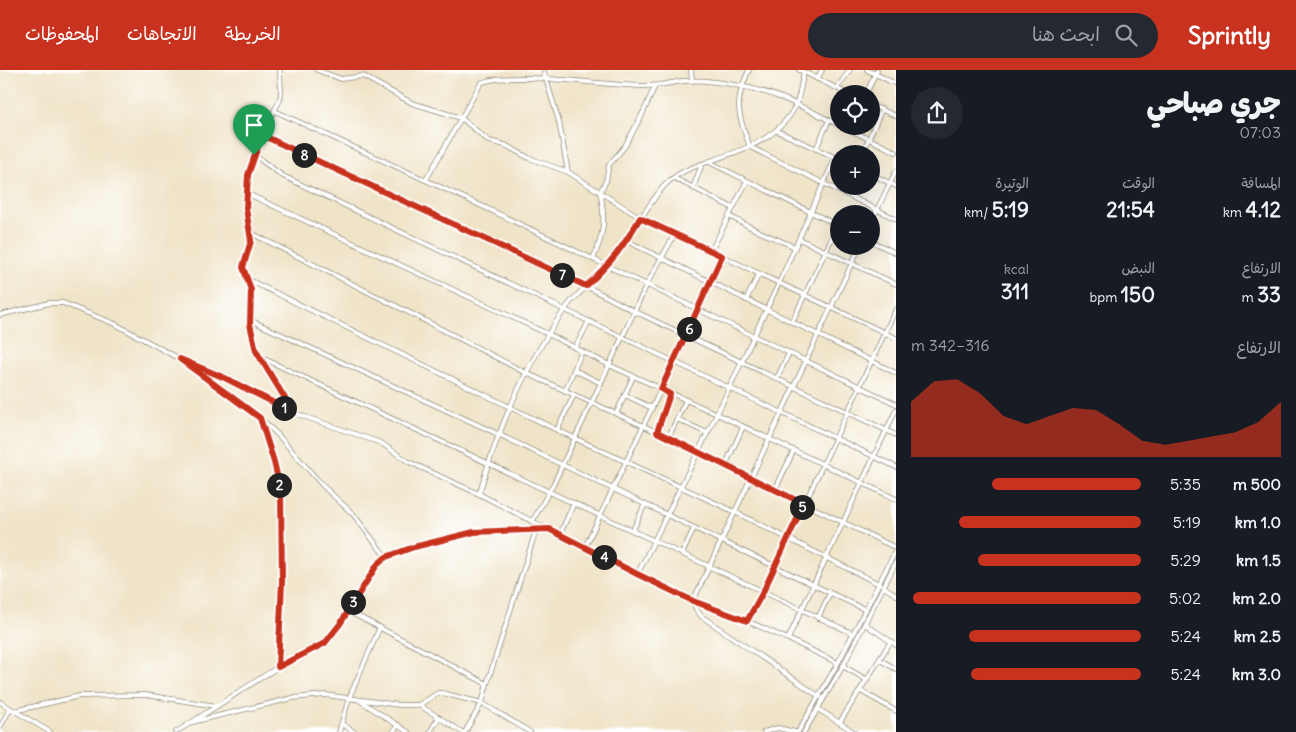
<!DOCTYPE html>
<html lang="ar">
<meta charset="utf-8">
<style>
:root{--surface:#171b24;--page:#242831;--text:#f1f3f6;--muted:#9ea1a6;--accent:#c8321e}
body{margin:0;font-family:Delius,"Playpen Sans Arabic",sans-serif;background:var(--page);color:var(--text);direction:rtl;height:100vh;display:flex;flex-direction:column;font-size:19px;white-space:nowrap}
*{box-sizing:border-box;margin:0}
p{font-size:16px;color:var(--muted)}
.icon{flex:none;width:28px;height:28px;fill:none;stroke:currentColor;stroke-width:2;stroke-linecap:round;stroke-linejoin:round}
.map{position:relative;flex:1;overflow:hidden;direction:ltr}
.drawer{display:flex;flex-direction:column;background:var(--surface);width:400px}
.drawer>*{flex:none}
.buttons{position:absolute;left:830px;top:15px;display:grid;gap:10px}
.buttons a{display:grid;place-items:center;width:50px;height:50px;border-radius:50%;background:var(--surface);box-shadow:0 5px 20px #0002;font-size:25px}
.pin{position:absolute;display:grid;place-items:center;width:42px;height:42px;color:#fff;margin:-51px -21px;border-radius:50% 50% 50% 0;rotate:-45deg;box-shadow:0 0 5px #0007}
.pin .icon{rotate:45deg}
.km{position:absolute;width:25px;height:25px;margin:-12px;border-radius:50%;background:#222;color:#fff;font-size:14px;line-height:25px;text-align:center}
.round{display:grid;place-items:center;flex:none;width:52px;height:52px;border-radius:26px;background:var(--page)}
.head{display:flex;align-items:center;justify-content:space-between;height:85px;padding:0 15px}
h1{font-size:28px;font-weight:800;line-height:38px}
.stats{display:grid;grid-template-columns:repeat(3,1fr);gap:8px;height:85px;padding:5px 15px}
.stats div{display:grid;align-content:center}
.stats b{font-size:21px;font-weight:800}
.stats small{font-size:14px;font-weight:400}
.stats p{font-size:14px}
.chart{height:140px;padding:10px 15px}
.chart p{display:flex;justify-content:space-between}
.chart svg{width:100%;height:90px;margin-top:5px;fill:var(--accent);opacity:.7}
ul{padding:0 15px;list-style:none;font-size:16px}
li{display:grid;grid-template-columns:80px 60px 1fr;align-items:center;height:38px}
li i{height:12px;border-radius:6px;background:var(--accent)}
header{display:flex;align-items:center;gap:30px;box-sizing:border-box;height:70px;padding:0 25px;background:var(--accent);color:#fff}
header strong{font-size:24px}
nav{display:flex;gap:28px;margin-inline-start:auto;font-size:18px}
.search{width:350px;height:45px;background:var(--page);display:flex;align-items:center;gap:12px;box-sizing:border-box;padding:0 18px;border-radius:28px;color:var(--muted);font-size:19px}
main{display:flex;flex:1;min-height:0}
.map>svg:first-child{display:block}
</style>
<header>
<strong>Sprintly</strong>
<div class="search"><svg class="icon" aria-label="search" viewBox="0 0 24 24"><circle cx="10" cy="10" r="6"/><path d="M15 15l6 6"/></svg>ابحث هنا</div>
<nav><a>الخريطة</a><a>الاتجاهات</a><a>المحفوظات</a></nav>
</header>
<main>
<section class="drawer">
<div class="head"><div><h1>جري صباحي</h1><p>07:03</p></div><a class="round"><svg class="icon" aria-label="share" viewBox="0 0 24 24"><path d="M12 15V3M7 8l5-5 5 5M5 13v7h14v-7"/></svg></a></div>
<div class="stats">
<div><p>المسافة</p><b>4.12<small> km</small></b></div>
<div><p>الوقت</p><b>21:54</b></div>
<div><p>الوتيرة</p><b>5:19<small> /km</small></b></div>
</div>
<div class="stats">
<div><p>الارتفاع</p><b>33<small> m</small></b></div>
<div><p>النبض</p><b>150<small> bpm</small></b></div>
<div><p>kcal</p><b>311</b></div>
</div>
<div class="chart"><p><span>الارتفاع</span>316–342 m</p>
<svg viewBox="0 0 160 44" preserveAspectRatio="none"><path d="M0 44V17L10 7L20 6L30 13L40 24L50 28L60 24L70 20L80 21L90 28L100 36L110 38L120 36L130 34L140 32L150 27L160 17V44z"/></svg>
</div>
<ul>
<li><b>500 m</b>5:35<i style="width:65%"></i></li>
<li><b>1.0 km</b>5:19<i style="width:79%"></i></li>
<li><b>1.5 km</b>5:29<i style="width:71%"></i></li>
<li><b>2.0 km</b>5:02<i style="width:99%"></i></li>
<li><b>2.5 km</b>5:24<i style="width:75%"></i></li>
<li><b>3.0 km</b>5:24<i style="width:74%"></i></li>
</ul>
</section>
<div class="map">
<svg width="896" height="662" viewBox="0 0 896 662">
<rect width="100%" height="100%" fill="#fff"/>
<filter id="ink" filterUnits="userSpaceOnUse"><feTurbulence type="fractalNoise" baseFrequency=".02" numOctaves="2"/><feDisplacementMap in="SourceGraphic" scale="10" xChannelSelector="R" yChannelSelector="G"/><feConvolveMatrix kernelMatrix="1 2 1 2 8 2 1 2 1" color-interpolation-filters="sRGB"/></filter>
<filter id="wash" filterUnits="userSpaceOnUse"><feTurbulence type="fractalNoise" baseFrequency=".0096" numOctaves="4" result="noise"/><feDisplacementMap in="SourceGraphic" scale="20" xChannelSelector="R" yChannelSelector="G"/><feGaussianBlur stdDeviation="1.12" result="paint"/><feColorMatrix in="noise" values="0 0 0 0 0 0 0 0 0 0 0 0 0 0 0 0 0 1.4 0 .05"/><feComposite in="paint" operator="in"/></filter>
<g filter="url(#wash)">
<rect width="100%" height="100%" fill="#f0e4c8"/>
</g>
<g filter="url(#ink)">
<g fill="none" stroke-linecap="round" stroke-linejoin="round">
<g stroke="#8e887a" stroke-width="5.5">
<g id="minor">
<polyline points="280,0 281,23 280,30 267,54 248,105 246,138 251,171 243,197 251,220 250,254 256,281 294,343 381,373 409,392 479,424 637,505 693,531 747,551 788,569 838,593"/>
<polyline points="317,0 341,9 363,6 412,33 461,48 489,71 505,75 529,88 568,102"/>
<polyline points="691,0 692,11"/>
<path d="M749 0C733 33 738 44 750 77L896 149"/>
<polyline points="867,0 896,14"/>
<polyline points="544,2 559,52 568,102 641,148 896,268"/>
<polyline points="804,2 848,24"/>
<polyline points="817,9 822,0"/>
<polyline points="837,18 850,0"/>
<polyline points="866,24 877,0"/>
<polyline points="871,35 896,46"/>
<polyline points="275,41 484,137 896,334"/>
<polyline points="842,56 896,82"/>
<polyline points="777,61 839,89"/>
<polyline points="262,65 586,216 634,241 896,365"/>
<polyline points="816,79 829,50"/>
<polyline points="862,84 882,39"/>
<polyline points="254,85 283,106 896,397"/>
<polyline points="709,92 839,156"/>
<polyline points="871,104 896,116"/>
<polyline points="674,108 733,138"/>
<path d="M426 110 481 13C506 0 609 16 645 16 658 16 670 13 683 11 702 9 721 12 740 16 776 22 806 39 839 55"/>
<polyline points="693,118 702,94"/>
<polyline points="246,123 548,264 609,295 717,344 896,429"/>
<polyline points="729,146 760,162 795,177"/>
<polyline points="871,152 896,101"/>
<polyline points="251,163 414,245 526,303 657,362 896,478"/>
<polyline points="799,169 896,214"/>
<polyline points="627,171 896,303"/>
<polyline points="871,171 896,183"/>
<polyline points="711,181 747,111"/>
<path d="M593 189C604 164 606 149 600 122L606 111 609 95 625 76 642 45 655 16"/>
<polyline points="247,209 557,360 735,442 879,514"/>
<polyline points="746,230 759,204"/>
<polyline points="0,245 49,233 63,233 115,254 180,289 225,308 291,342"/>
<polyline points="250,250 500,365 866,540"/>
<polyline points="792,252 838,155"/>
<polyline points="575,278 589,251"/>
<polyline points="258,286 854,564"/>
<polyline points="186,293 260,348 278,365 323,416 353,444 386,487"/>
<polyline points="574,300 601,313"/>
<polyline points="777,308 789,283"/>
<polyline points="565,321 582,281"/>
<polyline points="625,325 652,338"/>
<polyline points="616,344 633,307"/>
<polyline points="261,349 274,391 281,422 282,512 278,597"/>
<polyline points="677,349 707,363"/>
<polyline points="557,360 574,325"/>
<polyline points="657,362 671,323"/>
<polyline points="668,368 686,330"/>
<polyline points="725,396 743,357"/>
<polyline points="775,420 794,380"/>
<path d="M479 424C498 359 525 295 565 239 579 220 600 207 614 188 632 165 645 138 664 116 677 102 693 97 710 91 744 80 779 69 796 35 800 26 801 13 804 2L799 0"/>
<polyline points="532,452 554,413 648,212 675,164"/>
<polyline points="633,460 645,434"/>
<polyline points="560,464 574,433"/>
<polyline points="585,477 687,265 722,186"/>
<polyline points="682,484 694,458"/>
<polyline points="637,505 717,344 779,213 835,88"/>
<polyline points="884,517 896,525"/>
<polyline points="348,541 487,614"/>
<polyline points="818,548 830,523"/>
<polyline points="747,551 763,522 896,239"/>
<polyline points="865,554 896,575"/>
<polyline points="788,569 896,340"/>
<polyline points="880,590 896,599"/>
<polyline points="843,596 867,610"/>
<polyline points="861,621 896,641"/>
<polyline points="820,627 701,546 696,539 693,531 860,176"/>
<polyline points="359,630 408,662"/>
<polyline points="0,632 50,662"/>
<polyline points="419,635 462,662"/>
<polyline points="818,639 854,662"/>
<polyline points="14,641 80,626 146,625 217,636"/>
<polyline points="192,652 278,597 325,573 340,554 377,495 386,487 414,477 474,462 547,459"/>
<polyline points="840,652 891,571"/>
<polyline points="342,654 354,662"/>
<polyline points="0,657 10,639"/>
<polyline points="176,662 192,652 293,628 325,625 400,635 419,635 438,623 442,623 482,633 530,662"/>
<polyline points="339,662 349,628 380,557"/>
<polyline points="393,662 398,655"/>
<polyline points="430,662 439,647"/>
<polyline points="465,662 482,633 487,614 536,460"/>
<polyline points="764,662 778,658 795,662"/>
<polyline points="798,662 838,593 896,480"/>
<polyline points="804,662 843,596 896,492"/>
</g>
</g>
<use href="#minor" stroke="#fff" stroke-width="4"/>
</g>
</g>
<g fill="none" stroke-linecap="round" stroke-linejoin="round" filter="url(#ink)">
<g stroke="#fff" stroke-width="10">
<path id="route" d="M262 65 586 216C611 193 623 177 640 148L722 186 661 319 670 324 657 362 804 434 763 522 747 551 693 531 637 504 549 459 474 462 414 477 386 487 377 495 340 554 325 573 278 597 282 512 281 422 274 392 260 348 180 289 225 308 294 343 256 281 250 254 251 220 243 197 251 171 246 138 248 105Z"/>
</g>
<use href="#route" stroke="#c8321e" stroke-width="6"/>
</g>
</svg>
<div class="buttons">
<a><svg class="icon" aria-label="locate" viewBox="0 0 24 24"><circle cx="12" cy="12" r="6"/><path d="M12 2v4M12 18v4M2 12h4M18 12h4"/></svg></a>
<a>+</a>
<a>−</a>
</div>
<div class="pin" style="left:254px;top:85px;background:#1e9e55"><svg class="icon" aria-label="arrive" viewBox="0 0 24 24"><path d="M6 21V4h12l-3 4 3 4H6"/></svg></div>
<b class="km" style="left:284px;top:338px">1</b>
<b class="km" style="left:279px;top:415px">2</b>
<b class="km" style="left:353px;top:532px">3</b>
<b class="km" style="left:604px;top:487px">4</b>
<b class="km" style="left:802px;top:437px">5</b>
<b class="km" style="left:689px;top:259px">6</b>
<b class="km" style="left:562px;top:205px">7</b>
<b class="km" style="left:304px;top:85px">8</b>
</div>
</main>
